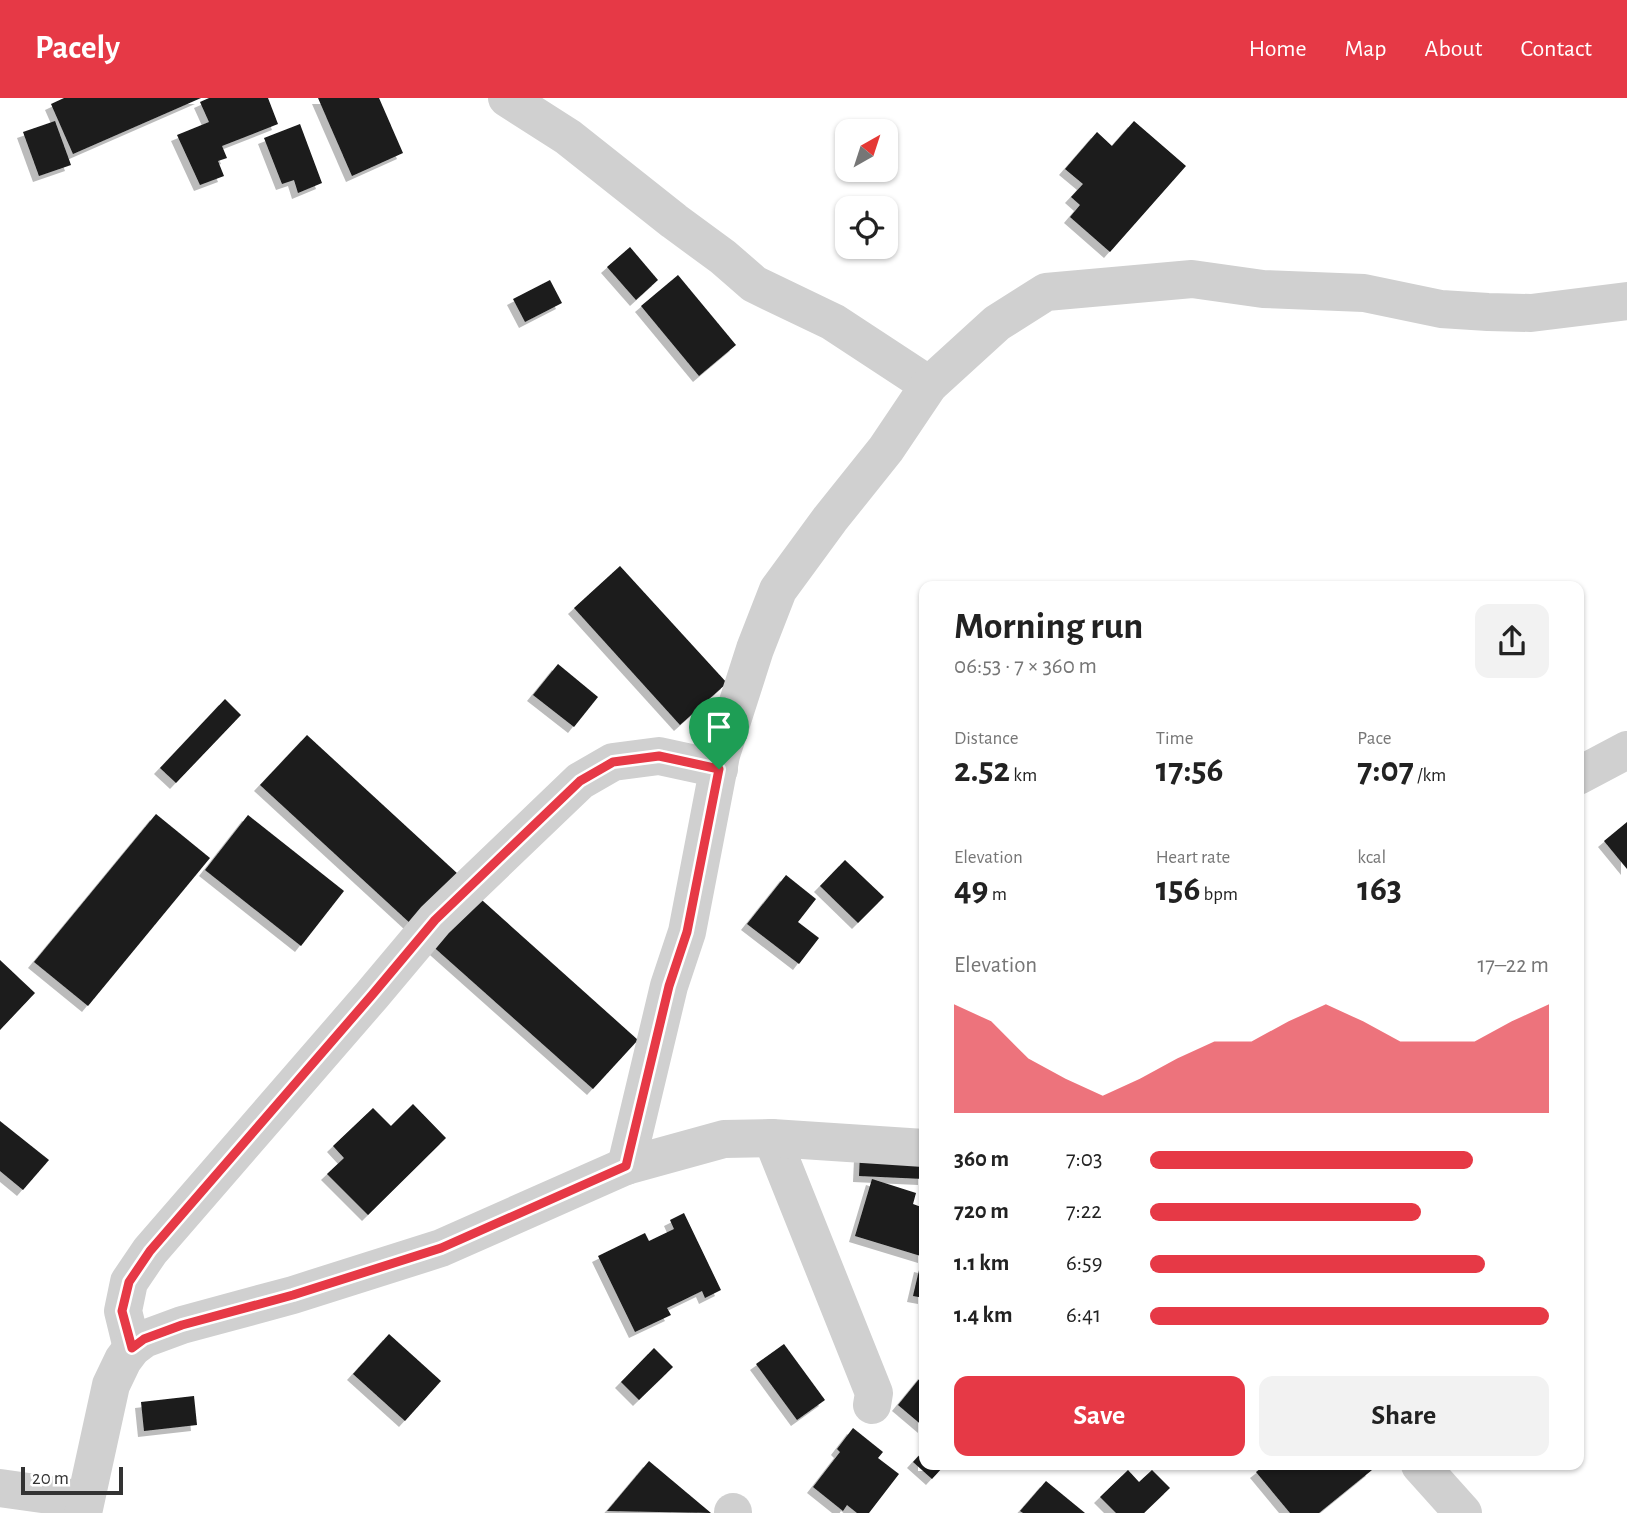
<!DOCTYPE html>
<meta charset="utf-8">
<style>
:root{--surface:#fff;--page:#f2f2f2;--text:#222;--muted:#767676;--accent:#e63946}
body{margin:0;font-family:"Alegreya Sans",sans-serif;background:var(--page);color:var(--text);height:100vh;display:flex;flex-direction:column;font-size:26px;white-space:nowrap}
*{box-sizing:border-box;margin:0}
p{font-size:23px;color:var(--muted)}
.icon{flex:none;width:38px;height:38px;fill:none;stroke:currentColor;stroke-width:2;stroke-linecap:round;stroke-linejoin:round}
.map{position:relative;flex:1;overflow:hidden}
.sheet{position:absolute;left:919px;top:483px;width:665px;height:889px;display:flex;flex-direction:column;background:var(--surface);border-radius:14px;box-shadow:0 2px 5px #0004}
.sheet>*{flex:none}
.needle{width:46px;rotate:39deg}
.tools{position:absolute;left:835px;top:21px;display:grid;gap:14px}
.tools a{display:grid;place-items:center;width:63px;height:63px;border-radius:14px;background:var(--surface);box-shadow:0 2px 5px #0004;font-size:35px}
.scale{position:absolute;left:21px;bottom:18px;width:102px;box-sizing:border-box;padding-left:7px;border:4px solid #333;border-top:0;font-size:19px;line-height:24px;white-space:nowrap;color:#333;-webkit-text-stroke:5px #fff;paint-order:stroke}
.pin{position:absolute;display:grid;place-items:center;width:60px;height:60px;color:#fff;margin:-72px -30px;border-radius:50% 50% 50% 0;rotate:-45deg;box-shadow:0 0 7px #0007}
.pin .icon{rotate:45deg}
.round{display:grid;place-items:center;flex:none;width:74px;height:74px;border-radius:14px;background:var(--page)}
.summary{display:flex;align-items:center;justify-content:space-between;height:119px;padding:0 35px}
h1{font-size:38px;font-weight:700;line-height:52px}
.metrics{display:grid;grid-template-columns:repeat(3,1fr);gap:10px;height:119px;padding:7px 35px}
.metrics div{display:grid;align-content:center}
.metrics b{font-size:35px;font-weight:700}
.metrics small{font-size:19px;font-weight:400}
.metrics p{font-size:19px}
.chart{height:196px;padding:14px 35px}
.chart p{display:flex;justify-content:space-between}
.chart svg{width:100%;height:126px;margin-top:7px;fill:var(--accent);opacity:.7}
.action{display:flex;gap:14px;margin-top:auto;padding:14px 35px}
.action a{flex:1;height:80px;border-radius:14px;background:var(--accent);color:#fff;font-size:28px;font-weight:700;line-height:80px;text-align:center}
.action a+a{background:var(--page);color:var(--text)}
ul{padding:0 35px;list-style:none;font-size:23px}
li{display:grid;grid-template-columns:112px 84px 1fr;align-items:center;height:52px}
li i{height:18px;border-radius:9px;background:var(--accent)}
header{display:flex;align-items:center;gap:42px;box-sizing:border-box;height:98px;padding:0 35px;background:var(--accent);color:#fff}
header strong{font-size:33px}
nav{display:flex;gap:38px;margin-inline-start:auto;font-size:24px}
.map>svg:first-child{display:block}
</style>
<header>
<strong>Pacely</strong>
<nav><a>Home</a><a>Map</a><a>About</a><a>Contact</a></nav>
</header>
<div class="map">
<svg width="1627" height="1415" viewBox="0 0 1627 1415">
<defs>
<filter id="shadow"><feDropShadow dx="-6" dy="6" stdDeviation="0" flood-color="#0004"/></filter>
</defs>
<rect width="100%" height="100%" fill="#fff"/>
<g fill="#1a1a1a" filter="url(#shadow)">
<polygon points="64,0 201,0 73,56 51,6"/>
<polygon points="209,0 268,0 278,26 222,48 227,60 218,63 224,78 200,87 177,37 209,24 200,4"/>
<polygon points="318,0 379,0 403,55 352,78"/>
<polygon points="55,23 71,67 39,78 23,34"/>
<polygon points="1134,23 1186,68 1110,154 1070,119 1080,107 1071,99 1083,86 1065,71 1097,34 1112,48"/>
<polygon points="300,26 322,85 298,95 294,82 282,86 264,40"/>
<polygon points="630,149 658,182 636,202 607,169"/>
<polygon points="678,177 736,247 699,278 641,208"/>
<polygon points="550,182 562,205 525,224 513,201"/>
<polygon points="620,468 727,585 680,627 574,510"/>
<polygon points="558,566 598,599 574,629 533,597"/>
<polygon points="225,601 241,617 176,685 160,670"/>
<polygon points="307,637 458,776 411,826 260,687"/>
<polygon points="156,716 210,760 88,908 34,864"/>
<polygon points="248,717 344,793 301,848 205,772"/>
<polygon points="1627,724 1627,771 1604,743"/>
<polygon points="845,762 884,799 858,825 820,788"/>
<polygon points="786,777 816,801 798,824 819,840 799,866 747,826"/>
<polygon points="473,794 638,942 593,991 428,844"/>
<polygon points="0,862 35,895 0,932"/>
<polygon points="413,1006 446,1040 368,1117 327,1076 344,1060 333,1048 373,1010 391,1028"/>
<polygon points="0,1023 49,1062 23,1092 0,1073"/>
<polygon points="860,1056 924,1058 924,1081 859,1078"/>
<polygon points="872,1081 916,1095 913,1106 924,1110 924,1159 855,1138"/>
<polygon points="684,1115 721,1192 705,1200 702,1193 667,1210 671,1217 635,1234 598,1158 645,1135 649,1143 674,1131 670,1122"/>
<polygon points="920,1168 924,1169 924,1200 913,1198"/>
<polygon points="389,1236 441,1283 405,1323 353,1276"/>
<polygon points="784,1246 825,1302 797,1322 756,1266"/>
<polygon points="654,1250 673,1269 639,1302 621,1284"/>
<polygon points="924,1275 924,1329 898,1307"/>
<polygon points="194,1298 197,1327 144,1333 141,1304"/>
<polygon points="853,1330 883,1354 878,1360 899,1376 869,1415 857,1415 847,1407 843,1413 813,1389 840,1354 837,1351"/>
<polygon points="924,1352 924,1367 941,1367 943,1369 932,1381 913,1364"/>
<polygon points="649,1363 711,1415 607,1413"/>
<polygon points="1265,1367 1368,1367 1372,1372 1319,1415 1290,1415 1256,1374"/>
<polygon points="1128,1372 1139,1384 1152,1372 1170,1390 1144,1415 1116,1415 1100,1399"/>
<polygon points="1046,1383 1085,1415 1023,1415 1020,1413"/>
</g>
<g fill="none" stroke-linecap="round" stroke-linejoin="round">
<g stroke="#d0d0d0" stroke-width="38">
<polyline points="507,0 568,39 674,123 723,159 754,186 833,224 929,287"/>
<polyline points="1578,678 1627,652"/>
<polyline points="772,1040 874,1295 872,1307"/>
<polyline points="626,1068 669,888 687,834 721,657 755,551 778,492 830,421 886,351 929,287 997,225 1046,194 1192,181 1263,191 1364,195 1441,211 1488,214 1531,215 1627,203"/>
<polyline points="132,1250 123,1213 129,1184 150,1153 372,897 435,822 580,683 613,664 659,658 719,671"/>
<polyline points="1420,1367 1463,1415"/>
<polyline points="0,1390 85,1402"/>
<polyline points="733,1414 733,1415"/>
<polyline points="83,1415 111,1287 123,1262 132,1250 144,1241 182,1227 293,1197 441,1150 626,1068 724,1041 772,1040 924,1050"/>
</g>
</g>
<g fill="none" stroke-linecap="round" stroke-linejoin="round">
<g stroke="#fff" stroke-width="14">
<polygon id="route" points="659,658 719,671 687,834 669,888 626,1068 441,1150 293,1197 182,1227 144,1241 132,1250 122,1213 129,1184 150,1153 372,897 435,822 580,683 613,664"/>
</g>
<use href="#route" stroke="#e63946" stroke-width="9"/>
</g>
</svg>
<div class="tools">
<a><svg class="needle" viewBox="-14 -14 28 28"><path d="M0-13l5 13h-10z" fill="#e53935"/><path d="M0 13l5-13h-10z" fill="#767676"/></svg></a>
<a><svg class="icon" aria-label="locate" viewBox="0 0 24 24"><circle cx="12" cy="12" r="6"/><path d="M12 2v4M12 18v4M2 12h4M18 12h4"/></svg></a>
</div>
<div class="scale">20 m</div>
<div class="pin" style="left:719px;top:671px;background:#1e9e55"><svg class="icon" aria-label="arrive" viewBox="0 0 24 24"><path d="M6 21V4h12l-3 4 3 4H6"/></svg></div>
<section class="sheet">
<div class="summary"><div><h1>Morning run</h1><p>06:53 · 7 × 360 m</p></div><a class="round"><svg class="icon" aria-label="share" viewBox="0 0 24 24"><path d="M12 15V3M7 8l5-5 5 5M5 13v7h14v-7"/></svg></a></div>
<div class="metrics">
<div><p>Distance</p><b>2.52<small> km</small></b></div>
<div><p>Time</p><b>17:56</b></div>
<div><p>Pace</p><b>7:07<small> /km</small></b></div>
</div>
<div class="metrics">
<div><p>Elevation</p><b>49<small> m</small></b></div>
<div><p>Heart rate</p><b>156<small> bpm</small></b></div>
<div><p>kcal</p><b>163</b></div>
</div>
<div class="chart"><p><span>Elevation</span>17–22 m</p>
<svg viewBox="0 0 160 44" preserveAspectRatio="none"><path d="M0 44V6L10 12L20 25L30 32L40 38L50 32L60 25L70 19L80 19L90 12L100 6L110 12L120 19L130 19L140 19L150 12L160 6V44z"/></svg>
</div>
<ul>
<li><b>360 m</b>7:03<i style="width:81%"></i></li>
<li><b>720 m</b>7:22<i style="width:68%"></i></li>
<li><b>1.1 km</b>6:59<i style="width:84%"></i></li>
<li><b>1.4 km</b>6:41<i style="width:100%"></i></li>
</ul>
<div class="action"><a>Save</a><a>Share</a></div>
</section>
</div>
